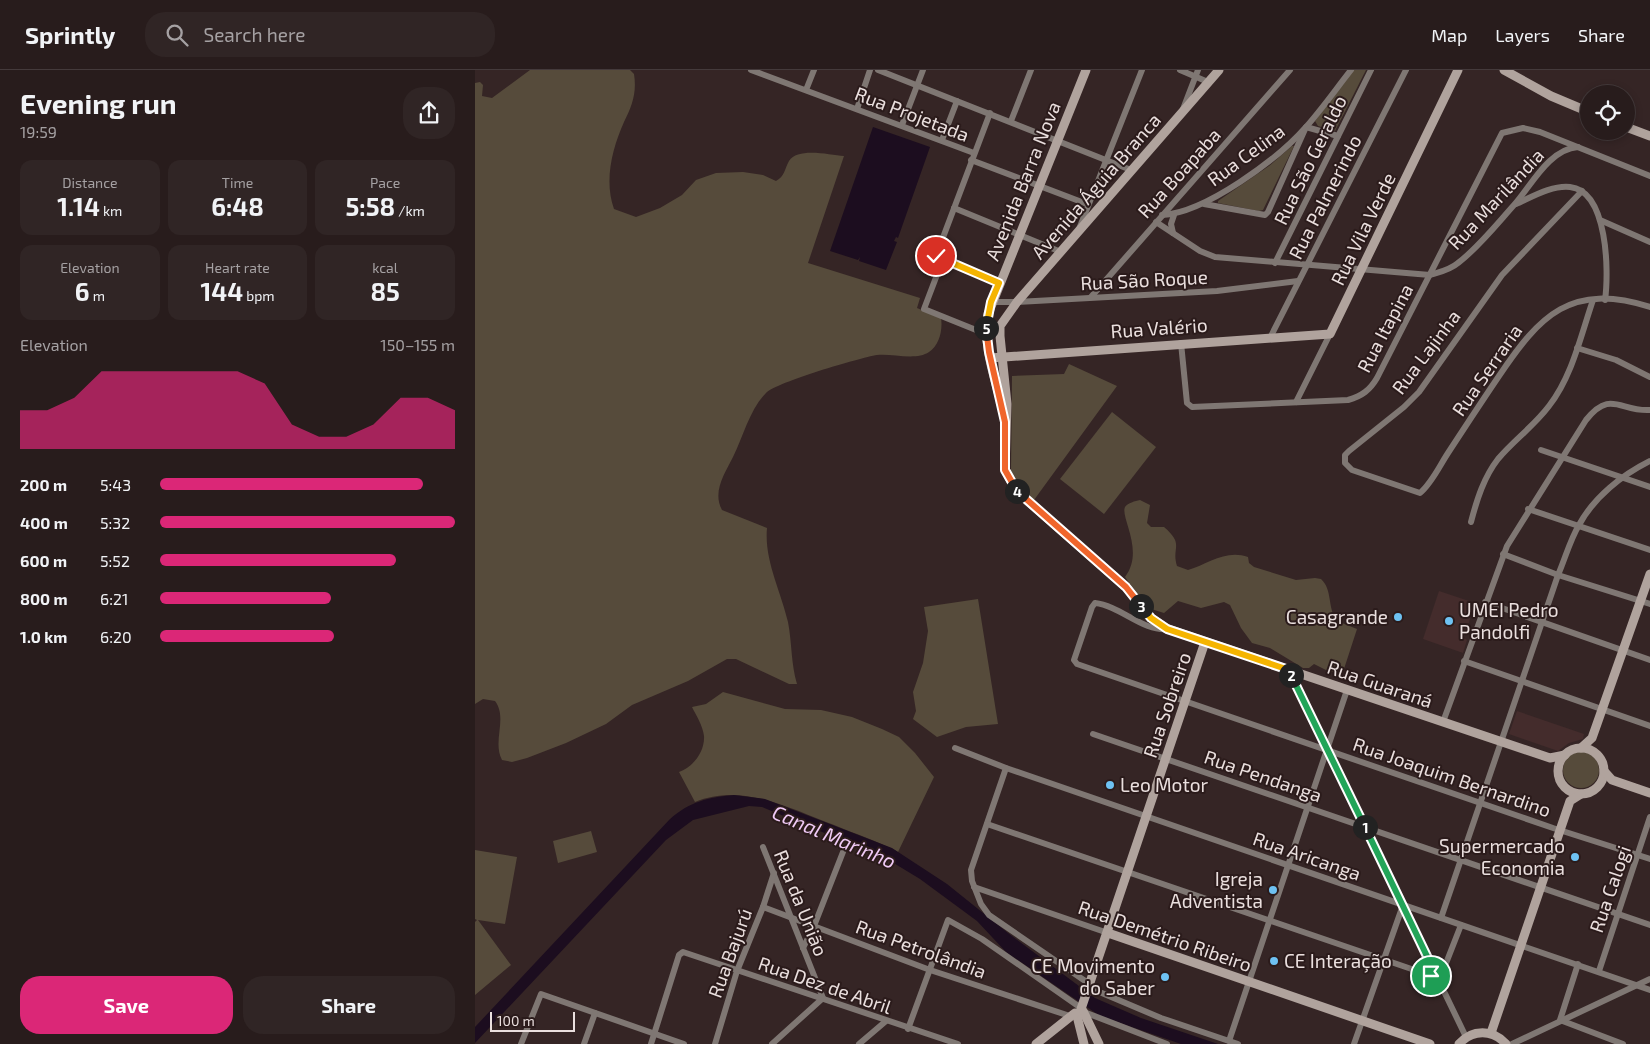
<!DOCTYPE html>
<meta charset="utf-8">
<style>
:root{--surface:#281c1c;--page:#302525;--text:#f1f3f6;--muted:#a5a1a3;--line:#443a3b;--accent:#db2777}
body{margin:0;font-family:"Exo 2",sans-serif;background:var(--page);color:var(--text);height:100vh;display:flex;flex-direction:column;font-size:19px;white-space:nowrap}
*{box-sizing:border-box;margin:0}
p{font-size:16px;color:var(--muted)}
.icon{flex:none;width:28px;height:28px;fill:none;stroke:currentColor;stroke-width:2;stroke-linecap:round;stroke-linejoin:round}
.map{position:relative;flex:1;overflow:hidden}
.sheet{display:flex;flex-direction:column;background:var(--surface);width:475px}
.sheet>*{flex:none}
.controls{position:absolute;left:1105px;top:15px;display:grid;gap:10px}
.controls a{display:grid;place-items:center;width:55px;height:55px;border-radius:50%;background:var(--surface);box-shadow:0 2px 8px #0003,0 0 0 1px var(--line);font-size:25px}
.scale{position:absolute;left:15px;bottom:12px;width:85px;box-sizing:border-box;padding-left:5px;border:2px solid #eadfde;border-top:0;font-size:14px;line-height:18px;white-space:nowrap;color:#eadfde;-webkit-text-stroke:4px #2b1b1b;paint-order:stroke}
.pin{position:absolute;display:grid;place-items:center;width:42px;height:42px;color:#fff;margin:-21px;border:2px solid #fff;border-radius:50%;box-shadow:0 1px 5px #0007}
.km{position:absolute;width:25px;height:25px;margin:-12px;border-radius:50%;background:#222;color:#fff;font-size:14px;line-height:25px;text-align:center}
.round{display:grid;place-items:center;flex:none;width:52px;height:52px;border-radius:20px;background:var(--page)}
.overview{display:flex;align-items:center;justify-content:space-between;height:85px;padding:0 20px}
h1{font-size:28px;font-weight:700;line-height:38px}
.figures{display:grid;grid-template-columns:repeat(3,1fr);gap:8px;height:85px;padding:5px 20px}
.figures div{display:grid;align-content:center;border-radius:12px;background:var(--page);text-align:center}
.figures b{font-size:25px;font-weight:700}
.figures small{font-size:14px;font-weight:400}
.figures p{font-size:14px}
.chart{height:140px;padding:10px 20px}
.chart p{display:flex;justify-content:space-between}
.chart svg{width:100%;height:90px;margin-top:5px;fill:var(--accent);opacity:.7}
.cta{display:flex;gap:10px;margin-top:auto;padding:10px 20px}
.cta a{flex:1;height:58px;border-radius:20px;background:var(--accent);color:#fff;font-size:20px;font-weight:700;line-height:58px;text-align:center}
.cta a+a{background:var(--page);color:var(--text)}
ul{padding:0 20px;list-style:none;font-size:16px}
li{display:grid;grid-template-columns:80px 60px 1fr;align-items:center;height:38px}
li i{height:12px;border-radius:6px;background:var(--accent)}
header{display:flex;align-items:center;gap:30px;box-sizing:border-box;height:70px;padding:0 25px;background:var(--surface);border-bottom:1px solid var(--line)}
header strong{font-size:24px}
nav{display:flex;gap:28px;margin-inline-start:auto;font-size:18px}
.search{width:350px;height:45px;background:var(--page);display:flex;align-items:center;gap:12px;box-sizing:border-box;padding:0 18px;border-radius:20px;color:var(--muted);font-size:19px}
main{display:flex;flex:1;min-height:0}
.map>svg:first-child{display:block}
</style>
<header>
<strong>Sprintly</strong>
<div class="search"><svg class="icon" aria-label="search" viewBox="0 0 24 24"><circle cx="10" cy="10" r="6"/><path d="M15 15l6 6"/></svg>Search here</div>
<nav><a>Map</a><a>Layers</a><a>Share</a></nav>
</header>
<main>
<section class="sheet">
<div class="overview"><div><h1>Evening run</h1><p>19:59</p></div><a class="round"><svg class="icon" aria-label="share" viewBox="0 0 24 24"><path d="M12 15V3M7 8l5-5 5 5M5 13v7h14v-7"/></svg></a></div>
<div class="figures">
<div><p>Distance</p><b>1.14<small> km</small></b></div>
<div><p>Time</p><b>6:48</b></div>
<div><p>Pace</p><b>5:58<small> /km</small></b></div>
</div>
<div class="figures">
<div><p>Elevation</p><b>6<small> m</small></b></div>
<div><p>Heart rate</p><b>144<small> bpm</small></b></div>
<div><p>kcal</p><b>85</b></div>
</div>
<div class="chart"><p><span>Elevation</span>150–155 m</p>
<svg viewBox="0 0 160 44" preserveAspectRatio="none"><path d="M0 44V25L10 25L20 19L30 6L40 6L50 6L60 6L70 6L80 6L90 12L100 32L110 38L120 38L130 32L140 19L150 19L160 25V44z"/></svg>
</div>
<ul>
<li><b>200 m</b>5:43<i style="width:89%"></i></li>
<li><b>400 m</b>5:32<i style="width:100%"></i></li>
<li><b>600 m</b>5:52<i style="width:80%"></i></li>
<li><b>800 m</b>6:21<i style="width:58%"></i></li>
<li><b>1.0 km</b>6:20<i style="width:59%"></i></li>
</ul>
<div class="cta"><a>Save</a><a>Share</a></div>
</section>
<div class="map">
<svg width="1175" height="974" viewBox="0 0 1175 974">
<rect width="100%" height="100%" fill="#352525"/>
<g fill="#442c2c">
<polygon points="964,521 1000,533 989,568 992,570 988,583 948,569"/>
<polygon points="1042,641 1109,664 1108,669 1094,673 1083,681 1034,664"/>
</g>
<g fill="#564b3b">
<path d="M55 0H155L159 4C162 23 157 36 149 52 137 79 129 111 139 139L161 147 185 138 207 125 221 110 241 103 268 102 288 105 301 111C310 106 309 100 314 91 323 77 354 85 369 86L333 193 445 228 442 238 466 248C468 260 464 276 454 282 441 291 416 283 402 285 384 288 302 312 291 323 275 339 268 367 258 387 250 403 237 422 247 440L292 458C289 490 306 521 313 552 317 573 316 594 322 614H314L261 589H252L213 611 157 635 131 654 91 673 52 688 37 692 27 690C17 671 33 648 20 631L8 629 0 634V13L5 12 8 15 7 26 17 28Z"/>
<polygon points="878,0 891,0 860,61 843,56 840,51"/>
<polygon points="817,76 819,76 788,140 784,141 743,133 743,131 794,96"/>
<polygon points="594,294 642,316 559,430 552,426 536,401 537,306 589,304"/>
<polygon points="637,342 681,377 629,444 585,409"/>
<path d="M665 430 675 435 672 453 676 457H689C710 475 696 477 702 496L713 500C733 494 751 479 773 487L774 493 779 497 821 510 840 508 846 509C858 520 852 538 862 551L882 559 868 602H855L839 594 834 598H828L795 578 777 573 766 558 755 535 749 532 726 538 703 531 689 543 673 538 650 507C670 481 645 447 650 437 653 433 660 431 665 430Z"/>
<polygon points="503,529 523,654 491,657 462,667 438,649 441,641 438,622 448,593 453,561 449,537"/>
<path d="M248 622 310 639 346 640 377 647 407 659 424 667 440 683 459 707 423 782C403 771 380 764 359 755 316 739 267 712 220 732L204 702C218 697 230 682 229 666 228 656 221 645 217 637L231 634Z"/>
<circle cx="1106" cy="700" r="18"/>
<polygon points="116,761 122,782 83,793 78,771"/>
<polygon points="0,780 42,787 30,854 3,850 36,895 0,925 0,852 2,850 0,849"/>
</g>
<g fill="#1c0d1f">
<polygon points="398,57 455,77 423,168 421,167 419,171 422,172 411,200 384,191 385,187 383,190 355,181"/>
<path d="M259 725 290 729 417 778 472 814 533 863 620 928 666 948 743 974H706L625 946 531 882 502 851 445 809 412 789 287 737 274 736 218 750 191 770 0 973V957L195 749C214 732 234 727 259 725Z"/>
</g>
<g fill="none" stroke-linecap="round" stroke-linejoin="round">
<g stroke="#7f7773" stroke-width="6">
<polyline points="276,0 499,83"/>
<polyline points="403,0 656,100"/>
<polyline points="705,0 733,12"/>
<polyline points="331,20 339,0"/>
<polyline points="382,39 395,0"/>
<polyline points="708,39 723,0"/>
<polyline points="515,43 461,186 524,213"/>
<polyline points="536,51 556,0"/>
<polyline points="427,55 448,0"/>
<polyline points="467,70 482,31"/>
<polyline points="496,90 612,134"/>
<path d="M1107 121 1027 205 944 322 929 337 874 381 870 385V393L877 400 945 423C957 413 965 395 973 383 990 357 1007 331 1024 306 1065 245 1096 212 1175 237"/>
<polyline points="729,134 790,145 793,142 831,57 863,66"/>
<path d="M1041 134C1057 127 1077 115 1095 117 1133 121 1134 202 1130 230"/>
<polyline points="479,138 586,182"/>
<path d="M687 145C730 143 803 89 831 57 847 39 861 19 876 0"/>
<polyline points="1125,150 1175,172"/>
<path d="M681 152 725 181 740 187 955 205C965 202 975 200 983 193 1003 178 1022 154 1039 135 1056 116 1074 79 1103 77"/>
<polyline points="604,159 667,0"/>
<polyline points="698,163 696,154 699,145"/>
<polyline points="468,189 449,239 511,264"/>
<polyline points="800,193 896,0"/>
<polyline points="616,227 815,0"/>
<polyline points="516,232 542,232 742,221 823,211"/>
<polyline points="795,268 931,0"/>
<path d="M706 273 712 333 717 337 873 330C887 326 895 320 902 308L1027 63 1048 58 1065 62 1175 106"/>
<polyline points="1102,278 1141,290 1175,307"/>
<polyline points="821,332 855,264"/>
<polyline points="1066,380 1175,417"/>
<polyline points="1053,439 1175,480"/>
<path d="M996 452C1002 429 1009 407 1023 389 1039 370 1059 356 1074 336 1097 307 1106 265 1118 230"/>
<polyline points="1028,484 1083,505 1175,534"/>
<polyline points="1010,532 1175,590"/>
<path d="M693 559C668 562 646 536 620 533L617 537 599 590 602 594 1078 758 1175 789"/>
<polyline points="989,591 1175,656"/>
<polyline points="814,600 991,967"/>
<path d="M968 652 1032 476 1111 350C1136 319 1145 342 1175 340"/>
<polyline points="618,664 1175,855"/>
<polyline points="480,678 531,698 1175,920"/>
<polyline points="531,698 496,800 497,811 506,834 514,845 616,915"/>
<polyline points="512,754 957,906 968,901 986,855"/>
<polyline points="288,777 348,928 297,974"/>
<polyline points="499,817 633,863"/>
<polyline points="288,837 455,900 595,946"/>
<path d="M966 848 1083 505C1090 489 1095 470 1104 455 1119 427 1147 405 1175 391"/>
<polyline points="328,878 339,856 368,782"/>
<polyline points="1103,894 1085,950 1148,974"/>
<polyline points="1124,901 1175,747"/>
<polyline points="615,918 686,948 763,974"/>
<polyline points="609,942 692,974"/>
<polyline points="433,959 473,850 507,869 606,938"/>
<polyline points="754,971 872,620"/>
<polyline points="46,974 66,924 209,974"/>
<polyline points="109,974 120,943"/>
<polyline points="176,974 204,885 208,882 483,974"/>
<polyline points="240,974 262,901 288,837 299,803"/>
<polyline points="384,974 411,951"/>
<polyline points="879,974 928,835"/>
<polyline points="1037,974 1175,909"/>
</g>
<g stroke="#b0a39d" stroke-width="9">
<polyline points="744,0 542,232 525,256 525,266 532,334 530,400 538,415 548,427 651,517 676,548 693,559 1075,688 1090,685"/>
<polyline points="1029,0 1076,26 1114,42"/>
<polyline points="1151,57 1175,66"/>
<polyline points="515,288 855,264 983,0"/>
<path d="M529 346C522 312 507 279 513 244L611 0"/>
<polyline points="1106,678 1117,668 1175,504"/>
<circle cx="1106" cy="701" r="23"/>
<polyline points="1129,701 1137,710 1175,723"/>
<polyline points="633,863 955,974"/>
<polyline points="606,939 730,572"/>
<polyline points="608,941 624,974"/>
<polyline points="602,946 609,974"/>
<polyline points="1016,963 1095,731 1106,724"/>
<polyline points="561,974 600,943"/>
<path d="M984 974C997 959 1018 959 1031 974"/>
</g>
</g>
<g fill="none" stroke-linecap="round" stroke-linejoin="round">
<g stroke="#fff" stroke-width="10">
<polyline id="split-1" points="890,757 961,905 956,906"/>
</g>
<g stroke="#fff" stroke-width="10">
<polyline id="split-2" points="816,605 890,757"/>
</g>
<g stroke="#fff" stroke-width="10">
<polyline id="split-3" points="666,536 676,548 692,559 814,600 816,605"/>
</g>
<g stroke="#fff" stroke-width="10">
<polyline id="split-4" points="542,421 651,517 666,536"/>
</g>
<g stroke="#fff" stroke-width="10">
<polyline id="split-5" points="511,258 514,282 530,352 530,400 542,421"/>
</g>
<g stroke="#fff" stroke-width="10">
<polyline id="split-6" points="461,186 524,213 516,232 511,258"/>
</g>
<use href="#split-1" stroke="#22a559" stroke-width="6"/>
<use href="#split-2" stroke="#22a559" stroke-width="6"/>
<use href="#split-3" stroke="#f5b400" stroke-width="6"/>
<use href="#split-4" stroke="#f0652b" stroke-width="6"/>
<use href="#split-5" stroke="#f0652b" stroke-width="6"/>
<use href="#split-6" stroke="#f5b400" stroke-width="6"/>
</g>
<g fill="#6ec2f3" stroke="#2b1b1b" stroke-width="2">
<circle cx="923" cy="547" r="5"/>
<circle cx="974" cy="551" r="5"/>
<circle cx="635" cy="715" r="5"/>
<circle cx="1100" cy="787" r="5"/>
<circle cx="798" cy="820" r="5"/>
<circle cx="799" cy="891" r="5"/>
<circle cx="690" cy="907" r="5"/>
</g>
<g text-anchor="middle" stroke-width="4" stroke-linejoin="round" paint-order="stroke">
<g font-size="19" fill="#eadfde" stroke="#2b1b1b">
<text transform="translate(437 44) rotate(21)" y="7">Rua Projetada</text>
<text transform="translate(771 85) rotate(-36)" y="7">Rua Celina</text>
<text transform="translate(835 90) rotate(-64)" y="7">Rua São Geraldo</text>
<text transform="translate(704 103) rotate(-48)" y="7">Rua Boapaba</text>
<text transform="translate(548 111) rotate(-68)" y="7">Avenida Barra Nova</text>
<text transform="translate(621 116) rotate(-49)" y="7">Avenida Águia Branca</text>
<text transform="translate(850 127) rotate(-63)" y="7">Rua Palmerindo</text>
<text transform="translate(1021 129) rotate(-47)" y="7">Rua Marilândia</text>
<text transform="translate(888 159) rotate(-64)" y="7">Rua Vila Verde</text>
<text transform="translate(669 210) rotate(-3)" y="7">Rua São Roque</text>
<text transform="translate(684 258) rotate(-4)" y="7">Rua Valério</text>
<text transform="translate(910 258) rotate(-62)" y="7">Rua Itapina</text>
<text transform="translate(951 282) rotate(-53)" y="7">Rua Lajinha</text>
<text transform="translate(1012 300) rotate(-55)" y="7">Rua Serraria</text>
<text transform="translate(905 614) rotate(19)" y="7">Rua Guaraná</text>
<text transform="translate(692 635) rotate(-71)" y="7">Rua Sobreiro</text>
<text transform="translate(788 706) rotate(19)" y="7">Rua Pendanga</text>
<text transform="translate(977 707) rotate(19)" y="7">Rua Joaquim Bernardino</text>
<text transform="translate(832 786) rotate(19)" y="7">Rua Aricanga</text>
<text transform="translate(1135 819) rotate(-71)" y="7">Rua Calogi</text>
<text transform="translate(326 833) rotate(68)" y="7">Rua da União</text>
<text transform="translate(690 866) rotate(19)" y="7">Rua Demétrio Ribeiro</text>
<text transform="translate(446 879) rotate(20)" y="7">Rua Petrolândia</text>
<text transform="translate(255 883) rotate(-70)" y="7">Rua Bajurú</text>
<text transform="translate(350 915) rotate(19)" y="7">Rua Dez de Abril</text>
</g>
<g font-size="19" fill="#eadfde" stroke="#2b1b1b" text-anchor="end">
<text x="984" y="547" text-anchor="start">UMEI Pedro<tspan x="984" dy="22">Pandolfi</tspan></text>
<text x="913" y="554">Casagrande</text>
<text x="645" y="722" text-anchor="start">Leo Motor</text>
<text x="1090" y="783">Supermercado<tspan x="1090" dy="22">Economia</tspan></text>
<text x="788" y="816">Igreja<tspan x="788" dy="22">Adventista</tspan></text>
<text x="809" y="898" text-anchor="start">CE Interação</text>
<text x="680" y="903">CE Movimento<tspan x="680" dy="22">do Saber</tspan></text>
</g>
<g font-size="20" font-style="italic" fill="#f0caf6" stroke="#2b1b1b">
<text transform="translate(359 767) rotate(23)" y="7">Canal Marinho</text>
</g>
</g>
</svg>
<div class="controls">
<a><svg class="icon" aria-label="locate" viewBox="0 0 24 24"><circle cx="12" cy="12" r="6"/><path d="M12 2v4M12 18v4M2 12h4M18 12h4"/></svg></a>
</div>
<div class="scale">100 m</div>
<div class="pin" style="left:956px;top:906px;background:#1e9e55"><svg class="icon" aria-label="arrive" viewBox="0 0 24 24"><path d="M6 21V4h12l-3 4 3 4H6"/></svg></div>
<div class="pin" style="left:461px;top:186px;background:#d93025"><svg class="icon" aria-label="check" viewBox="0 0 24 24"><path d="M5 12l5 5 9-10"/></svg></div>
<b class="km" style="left:890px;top:757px">1</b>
<b class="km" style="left:816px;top:605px">2</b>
<b class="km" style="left:666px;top:536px">3</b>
<b class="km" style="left:542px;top:421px">4</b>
<b class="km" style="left:511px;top:258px">5</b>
</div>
</main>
